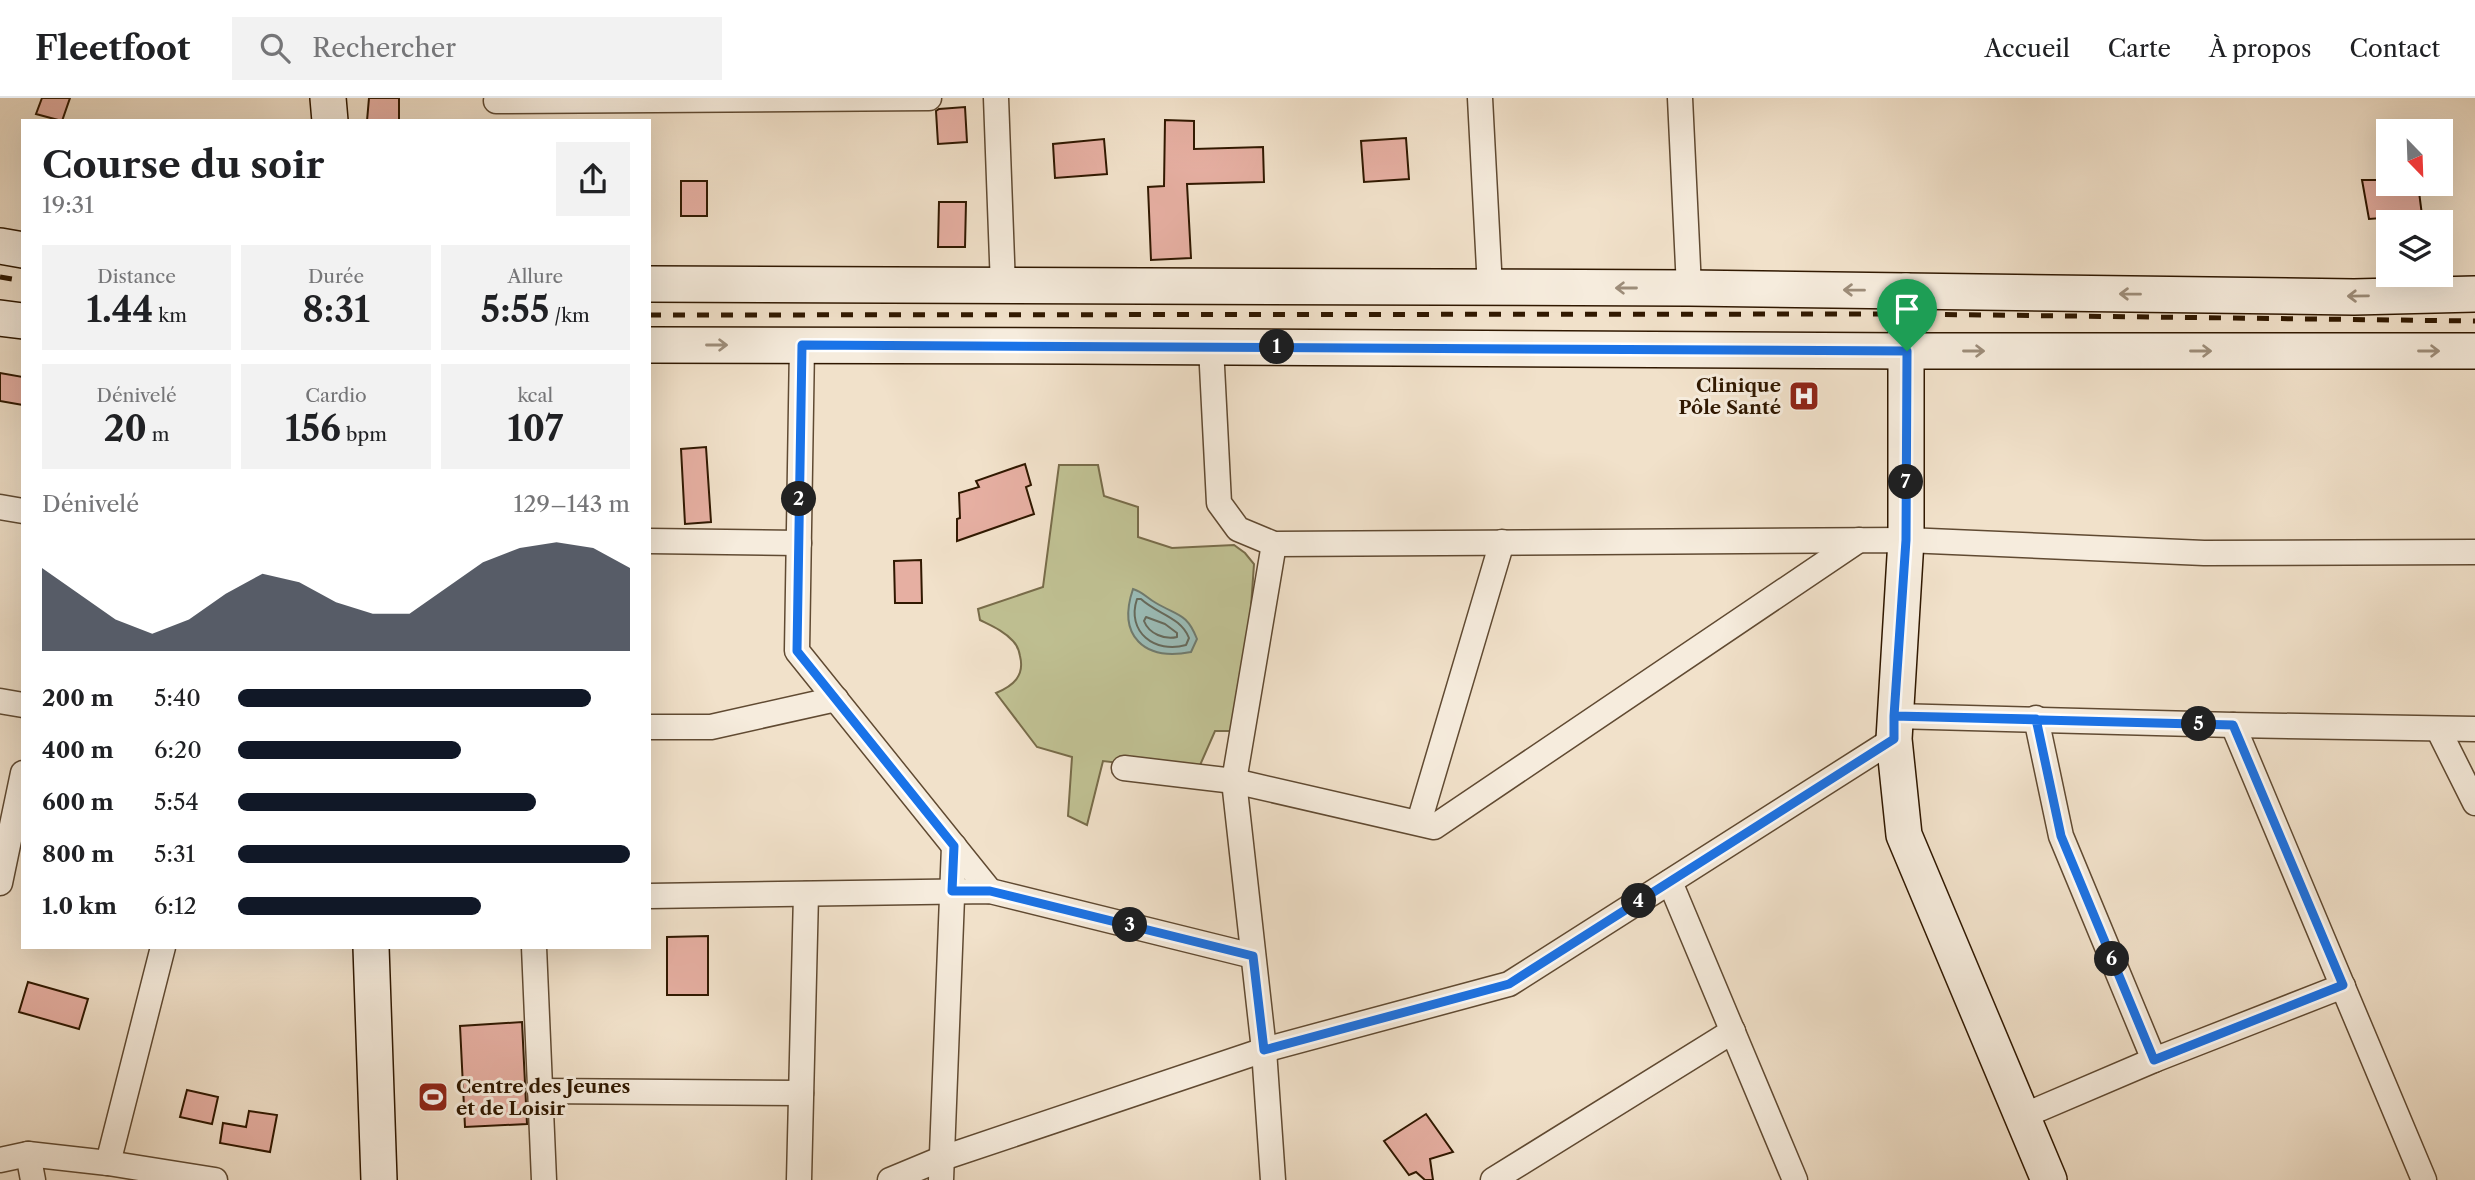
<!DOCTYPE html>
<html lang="fr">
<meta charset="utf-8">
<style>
:root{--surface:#fff;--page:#f2f2f2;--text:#202124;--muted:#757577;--line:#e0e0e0;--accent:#111827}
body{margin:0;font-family:"Libre Caslon Text",serif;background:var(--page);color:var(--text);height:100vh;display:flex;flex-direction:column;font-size:26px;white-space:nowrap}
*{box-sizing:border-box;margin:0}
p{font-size:23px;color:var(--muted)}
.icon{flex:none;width:38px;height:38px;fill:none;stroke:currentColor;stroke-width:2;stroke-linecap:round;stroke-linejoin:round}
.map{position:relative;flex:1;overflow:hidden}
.panel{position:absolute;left:21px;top:21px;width:630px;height:830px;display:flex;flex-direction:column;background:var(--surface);border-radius:0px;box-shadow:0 7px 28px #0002}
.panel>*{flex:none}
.needle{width:46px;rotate:157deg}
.tools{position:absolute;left:2376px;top:21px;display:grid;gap:14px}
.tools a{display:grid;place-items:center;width:77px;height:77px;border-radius:0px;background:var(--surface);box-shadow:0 7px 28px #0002;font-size:35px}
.pin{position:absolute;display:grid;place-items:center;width:60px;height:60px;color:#fff;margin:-72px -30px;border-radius:50% 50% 50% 0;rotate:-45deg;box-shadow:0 0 7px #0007}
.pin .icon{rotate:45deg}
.km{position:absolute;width:35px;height:35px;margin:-18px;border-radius:50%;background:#222;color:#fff;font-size:19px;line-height:35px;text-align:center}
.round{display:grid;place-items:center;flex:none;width:74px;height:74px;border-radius:0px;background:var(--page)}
.headline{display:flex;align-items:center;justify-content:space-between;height:119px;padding:0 21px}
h1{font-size:38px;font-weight:700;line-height:52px}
.metrics{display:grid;grid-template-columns:repeat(3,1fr);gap:10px;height:119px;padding:7px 21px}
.metrics div{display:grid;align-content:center;border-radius:0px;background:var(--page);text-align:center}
.metrics b{font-size:35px;font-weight:700}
.metrics small{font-size:19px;font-weight:400}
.metrics p{font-size:19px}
.chart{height:196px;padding:14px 21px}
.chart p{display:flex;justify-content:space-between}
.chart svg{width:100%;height:126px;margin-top:7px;fill:var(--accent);opacity:.7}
ul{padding:0 21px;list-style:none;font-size:23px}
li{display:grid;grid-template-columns:112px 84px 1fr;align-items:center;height:52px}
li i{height:18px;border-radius:9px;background:var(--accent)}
header{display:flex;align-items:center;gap:42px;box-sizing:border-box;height:98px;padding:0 35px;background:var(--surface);border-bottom:2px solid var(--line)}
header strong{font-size:33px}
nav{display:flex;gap:38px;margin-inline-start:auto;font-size:24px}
.search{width:490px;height:63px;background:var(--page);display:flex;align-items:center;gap:18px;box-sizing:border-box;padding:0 24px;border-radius:0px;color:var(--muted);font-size:26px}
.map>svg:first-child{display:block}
</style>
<header>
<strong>Fleetfoot</strong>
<div class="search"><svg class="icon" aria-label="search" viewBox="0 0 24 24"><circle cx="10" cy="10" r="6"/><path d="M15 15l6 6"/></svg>Rechercher</div>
<nav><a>Accueil</a><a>Carte</a><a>À propos</a><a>Contact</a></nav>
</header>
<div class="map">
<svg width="2475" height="1082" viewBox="0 0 2475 1082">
<rect width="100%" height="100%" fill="#f1e1ca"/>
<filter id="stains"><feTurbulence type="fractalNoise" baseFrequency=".00286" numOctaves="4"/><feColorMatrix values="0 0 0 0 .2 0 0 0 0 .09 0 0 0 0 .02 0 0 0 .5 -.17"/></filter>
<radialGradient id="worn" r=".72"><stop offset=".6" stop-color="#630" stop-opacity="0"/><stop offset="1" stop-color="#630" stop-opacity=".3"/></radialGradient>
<path fill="#c0c193" stroke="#786c4a" stroke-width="2" d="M1059 367H1098L1104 398 1138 409V439L1172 450 1234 447 1245 455 1254 466 1247 567 1234 633H1215L1197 674 1103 663 1087 727 1068 718 1072 659 1037 649 996 595C1013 588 1025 578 1020 558 1019 552 1017 547 1013 543 1004 533 992 528 980 522L978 511 1043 489Z"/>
<path fill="#9bbdb8" stroke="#707b6e" stroke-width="2" d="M1133 491C1143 494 1147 500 1156 505 1178 518 1187 515 1197 541L1191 554C1144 563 1117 538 1133 491Z"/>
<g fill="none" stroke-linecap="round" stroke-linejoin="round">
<g stroke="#666a5c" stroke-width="2">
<path d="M1137 501H1141C1157 516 1181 519 1189 540L1186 547C1155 556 1126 534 1137 501Z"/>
<path d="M1146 519 1165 526 1177 535V539C1165 542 1149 536 1144 523Z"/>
</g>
</g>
<g fill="#e6afa2" stroke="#301800" stroke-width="2">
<polygon points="42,0 70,0 62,23 36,16"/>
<polygon points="369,0 399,0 399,23 367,23"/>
<polygon points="965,9 967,44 938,46 936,13 939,11"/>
<polygon points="1165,22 1194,23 1194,51 1263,49 1264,84 1187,86 1191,160 1151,162 1148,89 1164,88"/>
<polygon points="1406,40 1409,81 1364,84 1361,43"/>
<polygon points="1104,41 1107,76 1055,80 1053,46"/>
<polygon points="2362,82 2389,82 2389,86 2418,86 2422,117 2369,121"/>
<rect x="681" y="83" width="26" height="35"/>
<polygon points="939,104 966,104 965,149 938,149"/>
<polygon points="0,275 23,279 23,307 0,303"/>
<polygon points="706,349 711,424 685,426 681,351"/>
<polygon points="1025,366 1031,387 1026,389 1034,416 957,443 957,421 960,420 959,395 979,389 976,383"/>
<polygon points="921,462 922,505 895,505 894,463"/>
<polygon points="708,838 708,897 667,897 667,839"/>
<polygon points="28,884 88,901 79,931 19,914"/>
<polygon points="522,924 527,1026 465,1029 460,928"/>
<polygon points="187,992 218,999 212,1026 180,1019"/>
<polygon points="249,1013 277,1017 270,1054 220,1045 223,1025 246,1029"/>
<polygon points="1426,1016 1453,1054 1430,1061 1433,1082 1425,1082 1416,1074 1409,1077 1384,1043"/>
</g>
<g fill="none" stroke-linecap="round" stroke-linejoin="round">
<g stroke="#604a32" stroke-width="27">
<g id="street">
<polyline points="996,0 1003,189"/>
<polyline points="1480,0 1490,190"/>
<polyline points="1680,0 1689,190"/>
<polyline points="496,3 929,0"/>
<polyline points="802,247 797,553 990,793"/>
<polyline points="1211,249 1219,405 1238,431 1274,446 1906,442 2204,455 2475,454"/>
<polyline points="0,409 23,413"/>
<polyline points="649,443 799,445"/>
<polyline points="0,603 23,607"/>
<polyline points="1894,618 2233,627 2475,631"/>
<polyline points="2036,620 2061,738 2154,962"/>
<polyline points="2233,627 2424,1082"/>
<polyline points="649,629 711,629 836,601"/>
<polyline points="2438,631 2475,705"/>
<polyline points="1124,670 1234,683 1434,729 1859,442"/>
<polyline points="1419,724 1502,444"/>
<polyline points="1670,784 1795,1082"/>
<polyline points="0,785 23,675"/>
<polyline points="649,798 990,793 1253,858"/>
<polyline points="534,849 544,1082"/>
<polyline points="540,993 801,995"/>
<polyline points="2023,1018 2154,962 2343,888"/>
<polyline points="28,1056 33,1082"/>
<polyline points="0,1062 28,1056 108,1065 215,1082"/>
<polyline points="108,1065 163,849"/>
<polyline points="799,1082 806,796"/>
<polyline points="890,1082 943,1060 1264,952 1509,886 1894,641"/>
<polyline points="941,1082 954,748"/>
<polyline points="1273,1082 1264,952 1234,683 1274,446"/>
<polyline points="1493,1082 1733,933"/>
</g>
</g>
<g stroke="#301800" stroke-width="38">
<g id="secondary">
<polyline points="328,0 330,23"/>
<polyline points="0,148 23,152"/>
<polyline points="649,186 1689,190 2354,199 2475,196"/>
<polyline points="1906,193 1906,442 1894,641 1904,737 2049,1082"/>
<polyline points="0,220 23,223"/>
<polyline points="649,247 1079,248 1907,253 2475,253"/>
<polyline points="371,849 379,1082"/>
</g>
</g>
<use href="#street" stroke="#f6ecdd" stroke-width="24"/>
<use href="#secondary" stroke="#f6ecdd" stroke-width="35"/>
<g stroke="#301800" stroke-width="5" stroke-dasharray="12 12" stroke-linecap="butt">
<polyline points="0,179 23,183"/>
<polyline points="649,217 1906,216 2475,223"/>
</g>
</g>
<defs><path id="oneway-shaft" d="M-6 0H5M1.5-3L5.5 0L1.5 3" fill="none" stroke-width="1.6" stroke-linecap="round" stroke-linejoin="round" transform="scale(1.75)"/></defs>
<g stroke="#9d8d7a">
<use href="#oneway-shaft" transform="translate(1626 190) rotate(180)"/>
<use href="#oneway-shaft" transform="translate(1854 192) rotate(-179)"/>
<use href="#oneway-shaft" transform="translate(2130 196) rotate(-179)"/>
<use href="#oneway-shaft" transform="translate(2358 198) rotate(179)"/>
<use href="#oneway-shaft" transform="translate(717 247)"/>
<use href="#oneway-shaft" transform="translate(1974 253)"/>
<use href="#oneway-shaft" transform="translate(2201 253)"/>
<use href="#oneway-shaft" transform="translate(2429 253)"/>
</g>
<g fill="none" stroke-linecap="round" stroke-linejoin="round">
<g stroke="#fff" stroke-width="14">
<polyline id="route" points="1907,253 802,247 797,553 954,748 952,793 990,793 1253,858 1264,952 1509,886 1894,641 1894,618 2233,627 2343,887 2154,962 2061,738 2036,621 1894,618 1906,442 1907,253"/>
</g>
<use href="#route" stroke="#1a73e8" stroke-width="9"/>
</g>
<defs>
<g id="hospital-square" transform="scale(1.575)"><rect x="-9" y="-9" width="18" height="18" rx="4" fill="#8f2418" stroke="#f6ecdd"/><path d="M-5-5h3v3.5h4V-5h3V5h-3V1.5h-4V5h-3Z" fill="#fff"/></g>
<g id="stadium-square" transform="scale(1.575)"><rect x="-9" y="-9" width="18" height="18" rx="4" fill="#8f2418" stroke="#f6ecdd"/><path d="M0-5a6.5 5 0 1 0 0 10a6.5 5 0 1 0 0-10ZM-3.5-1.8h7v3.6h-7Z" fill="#fff"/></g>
</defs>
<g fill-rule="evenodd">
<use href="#hospital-square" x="1804" y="298"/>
<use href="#stadium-square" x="433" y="999"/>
</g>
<g text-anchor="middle" stroke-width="6" stroke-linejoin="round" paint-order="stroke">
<g font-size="19" font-weight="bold" fill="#301800" stroke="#f6ecdd" text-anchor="end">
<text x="1781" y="294">Clinique<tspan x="1781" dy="22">Pôle Santé</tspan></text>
<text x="456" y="995" text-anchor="start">Centre des Jeunes<tspan x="456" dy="22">et de Loisir</tspan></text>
</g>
</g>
<rect width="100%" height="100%" filter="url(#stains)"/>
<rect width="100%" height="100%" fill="url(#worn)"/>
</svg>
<div class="tools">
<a><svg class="needle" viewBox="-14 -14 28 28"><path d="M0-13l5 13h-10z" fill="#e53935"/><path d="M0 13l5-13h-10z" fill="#757577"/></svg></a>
<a><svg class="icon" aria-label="layers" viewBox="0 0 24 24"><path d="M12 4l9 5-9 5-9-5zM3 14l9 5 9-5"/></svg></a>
</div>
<div class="pin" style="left:1907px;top:253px;background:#1e9e55"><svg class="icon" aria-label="arrive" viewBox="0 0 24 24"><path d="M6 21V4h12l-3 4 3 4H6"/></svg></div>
<b class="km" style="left:1277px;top:249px">1</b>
<b class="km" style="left:799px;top:401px">2</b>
<b class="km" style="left:1130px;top:827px">3</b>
<b class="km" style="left:1639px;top:803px">4</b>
<b class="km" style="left:2199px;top:626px">5</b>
<b class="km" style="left:2112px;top:861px">6</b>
<b class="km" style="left:1906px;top:384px">7</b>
<section class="panel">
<div class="headline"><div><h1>Course du soir</h1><p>19:31</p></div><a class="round"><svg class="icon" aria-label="share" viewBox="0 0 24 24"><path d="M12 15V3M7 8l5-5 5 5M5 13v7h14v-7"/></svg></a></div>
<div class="metrics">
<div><p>Distance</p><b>1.44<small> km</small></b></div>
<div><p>Durée</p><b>8:31</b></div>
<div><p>Allure</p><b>5:55<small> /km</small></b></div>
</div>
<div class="metrics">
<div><p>Dénivelé</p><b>20<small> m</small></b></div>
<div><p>Cardio</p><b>156<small> bpm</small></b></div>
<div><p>kcal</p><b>107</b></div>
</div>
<div class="chart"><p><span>Dénivelé</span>129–143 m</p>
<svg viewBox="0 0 160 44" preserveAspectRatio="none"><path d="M0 44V15L10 24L20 33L30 38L40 33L50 24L60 17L70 20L80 27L90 31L100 31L110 22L120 13L130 8L140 6L150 8L160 15V44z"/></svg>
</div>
<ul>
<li><b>200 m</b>5:40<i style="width:90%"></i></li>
<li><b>400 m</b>6:20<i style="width:57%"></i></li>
<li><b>600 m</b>5:54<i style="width:76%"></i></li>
<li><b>800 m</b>5:31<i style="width:100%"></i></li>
<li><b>1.0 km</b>6:12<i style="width:62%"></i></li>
</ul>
</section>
</div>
